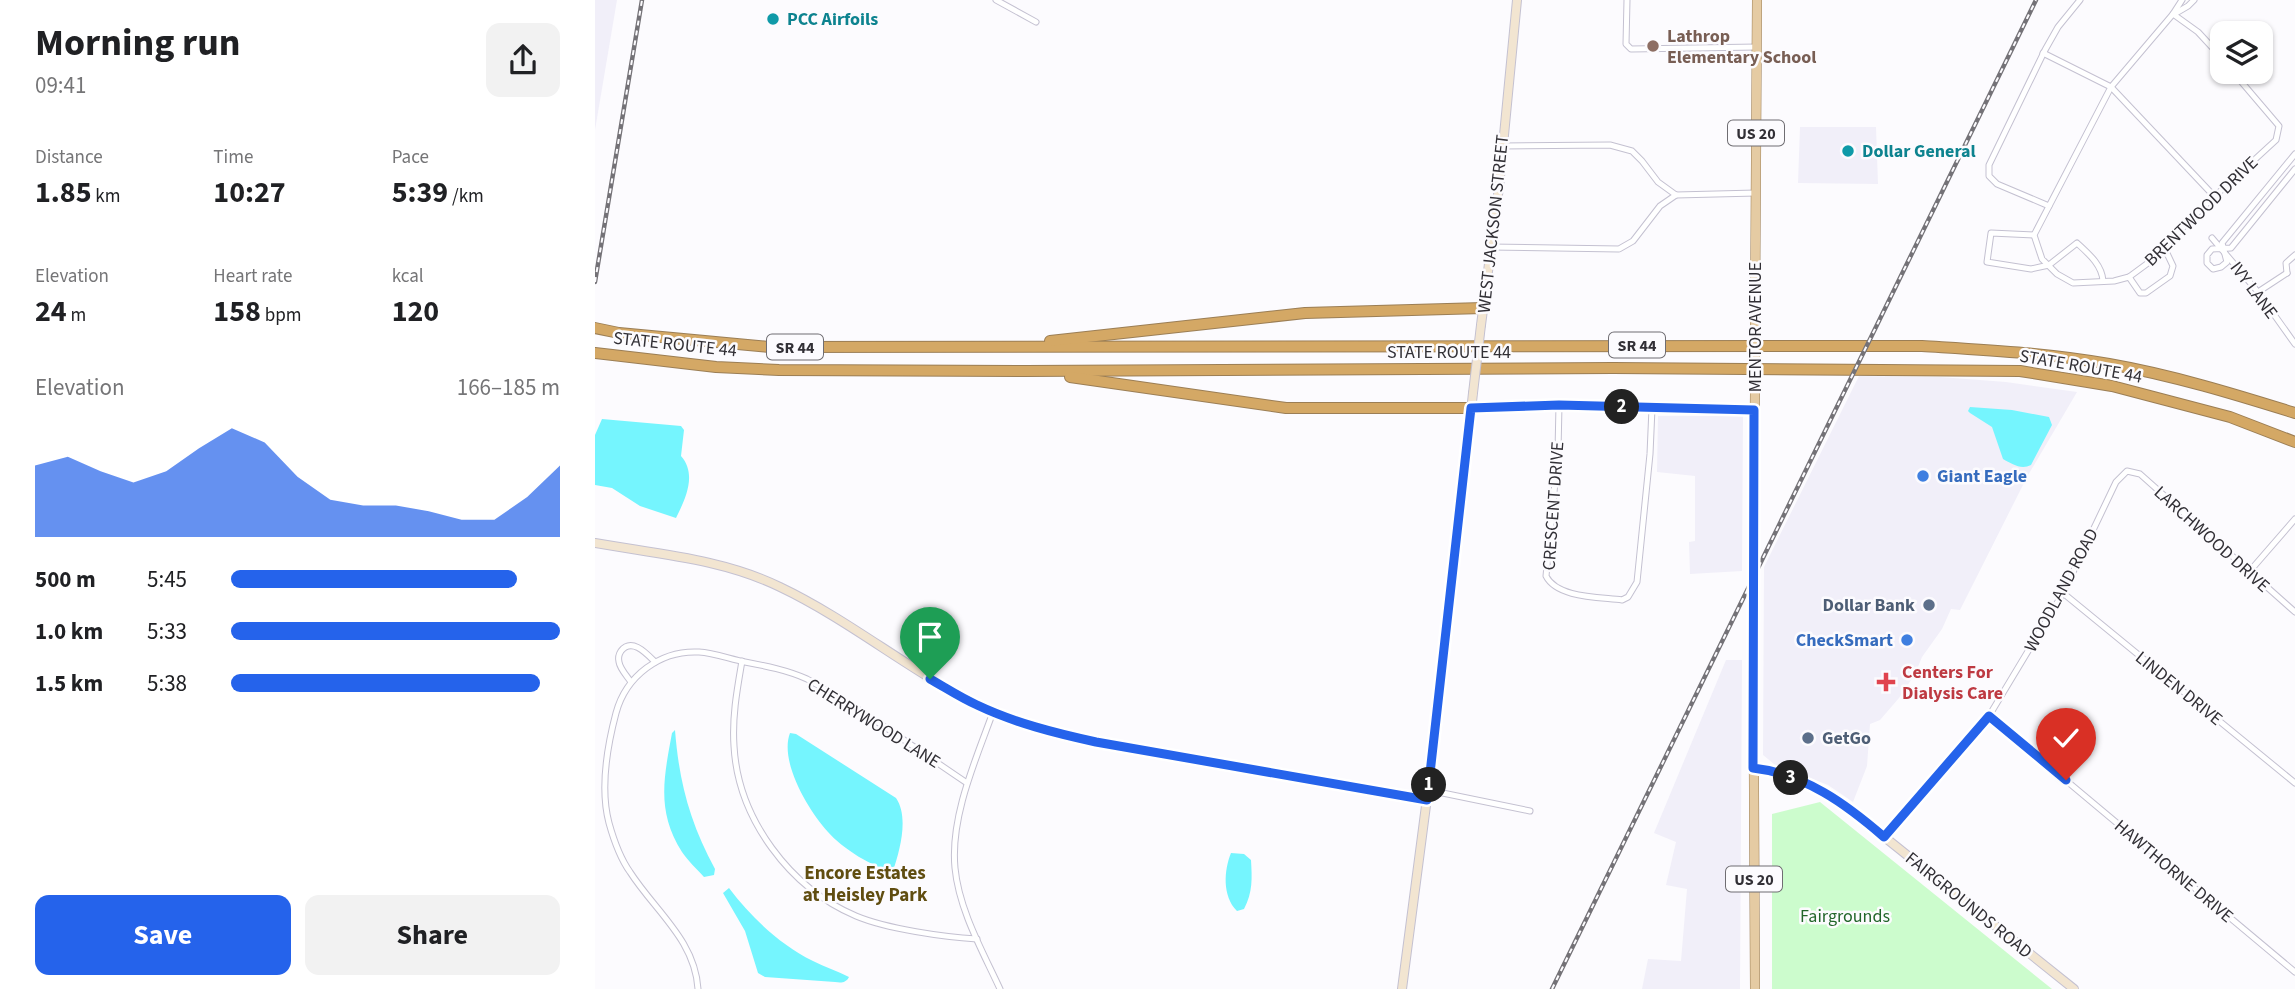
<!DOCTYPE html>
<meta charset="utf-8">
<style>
:root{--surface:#fff;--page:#f2f2f2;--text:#202124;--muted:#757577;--accent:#2563eb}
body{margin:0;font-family:"Source Sans 3",sans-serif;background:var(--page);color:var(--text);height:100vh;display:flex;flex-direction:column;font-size:26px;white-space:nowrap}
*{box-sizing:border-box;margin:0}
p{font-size:23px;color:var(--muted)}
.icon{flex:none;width:38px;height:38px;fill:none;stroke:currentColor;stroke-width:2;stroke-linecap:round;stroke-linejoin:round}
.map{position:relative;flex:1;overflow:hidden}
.panel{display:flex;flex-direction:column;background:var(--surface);width:595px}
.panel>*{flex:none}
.controls{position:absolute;left:1615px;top:21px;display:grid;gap:14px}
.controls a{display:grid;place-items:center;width:63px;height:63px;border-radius:14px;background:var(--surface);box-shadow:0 2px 5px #0004;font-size:35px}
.pin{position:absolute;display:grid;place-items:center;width:60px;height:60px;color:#fff;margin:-72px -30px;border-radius:50% 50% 50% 0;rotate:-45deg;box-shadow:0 0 7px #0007}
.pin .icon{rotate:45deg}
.km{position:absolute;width:35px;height:35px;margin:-18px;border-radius:50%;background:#222;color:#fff;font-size:19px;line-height:35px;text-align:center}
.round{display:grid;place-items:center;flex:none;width:74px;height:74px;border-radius:14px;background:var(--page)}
.head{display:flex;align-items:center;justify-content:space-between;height:119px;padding:0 35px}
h1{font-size:38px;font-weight:700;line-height:52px}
.metrics{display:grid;grid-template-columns:repeat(3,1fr);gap:10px;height:119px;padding:7px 35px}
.metrics div{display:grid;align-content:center}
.metrics b{font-size:30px;font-weight:700}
.metrics small{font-size:19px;font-weight:400}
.metrics p{font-size:19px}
.chart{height:196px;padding:14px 35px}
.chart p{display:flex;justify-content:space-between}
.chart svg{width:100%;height:126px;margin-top:7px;fill:var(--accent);opacity:.7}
.cta{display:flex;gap:14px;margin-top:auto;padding:14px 35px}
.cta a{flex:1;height:80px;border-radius:14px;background:var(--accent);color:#fff;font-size:28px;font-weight:700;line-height:80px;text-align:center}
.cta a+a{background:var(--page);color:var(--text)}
ul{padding:0 35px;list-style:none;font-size:23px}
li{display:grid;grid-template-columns:112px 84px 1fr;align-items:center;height:52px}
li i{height:18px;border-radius:9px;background:var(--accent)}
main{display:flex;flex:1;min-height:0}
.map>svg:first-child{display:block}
</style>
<main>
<section class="panel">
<div class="head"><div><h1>Morning run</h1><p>09:41</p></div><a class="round"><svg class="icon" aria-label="share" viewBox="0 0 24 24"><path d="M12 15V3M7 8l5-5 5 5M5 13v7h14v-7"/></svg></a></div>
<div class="metrics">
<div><p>Distance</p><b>1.85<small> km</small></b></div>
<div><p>Time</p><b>10:27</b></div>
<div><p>Pace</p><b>5:39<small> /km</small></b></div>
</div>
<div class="metrics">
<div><p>Elevation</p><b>24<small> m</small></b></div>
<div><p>Heart rate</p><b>158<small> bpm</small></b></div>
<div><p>kcal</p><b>120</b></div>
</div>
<div class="chart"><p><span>Elevation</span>166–185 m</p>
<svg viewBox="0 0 160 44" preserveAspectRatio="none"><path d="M0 44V19L10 16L20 21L30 25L40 21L50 13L60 6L70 11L80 23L90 31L100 33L110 33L120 35L130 38L140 38L150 30L160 19V44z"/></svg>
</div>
<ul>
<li><b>500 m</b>5:45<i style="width:87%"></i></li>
<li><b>1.0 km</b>5:33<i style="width:100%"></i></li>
<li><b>1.5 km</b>5:38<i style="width:94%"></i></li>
</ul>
<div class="cta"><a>Save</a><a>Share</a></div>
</section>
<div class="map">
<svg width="1700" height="989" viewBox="0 0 1700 989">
<rect width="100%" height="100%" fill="#fcfbfe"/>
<g fill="#f1eff9">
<polygon points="0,0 22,0 0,130"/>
<polygon points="1205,127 1281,127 1283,184 1203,183"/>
<polygon points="1264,376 1345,377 1411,382 1482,392 1432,477 1365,610 1356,609 1347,629 1327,657 1320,674 1304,698 1285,720 1275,724 1272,766 1258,802 1233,785 1179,764 1168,755 1169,567"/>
<polygon points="1063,416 1148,416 1147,571 1095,574 1094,542 1100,541 1100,476 1062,472"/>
<polygon points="1131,660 1147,660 1145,989 1047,989 1053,959 1086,961 1092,889 1071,885 1081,842 1059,833"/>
</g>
<polygon fill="#ccfccd" points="1225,802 1457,989 1177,989 1177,814"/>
<g fill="#75f5fe">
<path d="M1375 407 1417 410 1454 417 1457 425 1436 465C1426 470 1417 464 1408 459L1397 427 1375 413 1373 411Z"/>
<path d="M7 419 86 426 89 430 86 456C102 474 91 498 81 518L45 506 17 488 0 485V435Z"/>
<path d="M80 730C84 782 95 823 120 869L119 875 109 877C102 869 93 861 87 852 61 811 69 777 77 733Z"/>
<path d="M195 733 201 734 301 798C314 817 305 850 298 871 278 868 247 848 233 832 214 811 184 762 195 733Z"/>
<path d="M636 853 649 854 656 860C657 878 658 892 649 909L642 911C627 896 629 870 636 853Z"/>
<path d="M134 888C156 917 184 944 218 961 230 967 242 971 254 977 251 983 246 983 240 982L170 977 163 973 150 931 128 893Z"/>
</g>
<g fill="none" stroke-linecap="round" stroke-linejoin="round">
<g stroke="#c4c1d1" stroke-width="7">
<g id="street">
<polyline points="401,0 441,22"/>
<polyline points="1032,0 1031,44 1036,49 1162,47"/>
<polyline points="1587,0 1578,14 1516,87 1439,235 1447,259 1462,274 1478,283 1519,281 1534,277 1553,263 1607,208 1681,140 1684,126 1638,72"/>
<polyline points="1581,13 1593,6 1599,0"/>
<polyline points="1578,14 1603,32 1628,59"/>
<polyline points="1448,53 1516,87 1619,196"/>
<polyline points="907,146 1015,145 1037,151 1047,161 1063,182 1081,195 1161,193"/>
<polyline points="1700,154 1627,243 1632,262 1626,267 1618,269 1612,263 1612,255 1617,249 1636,248 1700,169"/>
<polyline points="1454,206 1402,184 1394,176 1394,165 1450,50 1463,27 1485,0"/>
<path d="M1439 235 1396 233 1392 262 1436 269 1454 265 1482 243C1494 254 1507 265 1508 281"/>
<polyline points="1617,238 1663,292 1700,344"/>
<polyline points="895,247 1024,249 1038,241 1065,206 1081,195"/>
<polyline points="1692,273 1691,263 1700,255"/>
<polyline points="1534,277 1545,293 1551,293 1575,276 1578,266 1569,247"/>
<polyline points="1663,292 1692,273"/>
<path d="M964 405 963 451 951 576C962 598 1004 597 1027 600L1033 597 1042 582 1055 454 1057 408"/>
<polyline points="876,408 964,405 1159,410"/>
<polyline points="1654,572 1700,519"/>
<polyline points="1468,593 1700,783"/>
<path d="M147 661C142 690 137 717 139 746 143 819 195 888 261 916 292 929 349 937 382 939"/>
<path d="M36 682C32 676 25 669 24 662 23 658 24 654 26 651 37 637 52 654 60 662"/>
<path d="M398 712C381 759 355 817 360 868 364 910 388 952 405 989"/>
<polyline points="1394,716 1700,972"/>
<polyline points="833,790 935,811"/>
<polyline points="1289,837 1394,716 1468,593 1521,482 1532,471 1545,474 1700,612"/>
<path d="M103 989C100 940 60 911 35 872 25 858 19 841 14 823 5 789 12 747 21 713 31 676 65 650 104 652 119 653 135 659 150 662 171 666 192 670 212 679 266 708 321 749 372 783"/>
</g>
</g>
<g stroke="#c4c1d1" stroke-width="10">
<g id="secondary">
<polyline points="886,325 904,187 922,0"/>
<path d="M0 543C62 554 128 559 185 587 267 626 335 689 420 721 473 741 531 748 586 757 668 772 750 786 832 800"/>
<path d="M1158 768C1190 772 1220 786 1247 803L1479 989"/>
<polyline points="807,989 838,752 878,393"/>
</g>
</g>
<g stroke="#9b7e55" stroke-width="10">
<g id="primary">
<polyline points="1160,323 1162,0"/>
<polyline points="1160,989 1158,595 1160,392"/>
</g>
</g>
<g stroke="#9b7e55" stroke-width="12">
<g id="highway">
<path d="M0 328 24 333 174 347 1327 346C1390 350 1452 353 1514 364 1577 375 1639 394 1700 413"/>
<polyline points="455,341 710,313 888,308"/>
<polyline points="0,353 121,367 184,370 430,371 1018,368 1425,371 1517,386 1635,417 1700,442"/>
<polyline points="475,377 691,408 876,408"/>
</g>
</g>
<use href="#street" stroke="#fff" stroke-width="5"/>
<use href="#secondary" stroke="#f2e5d1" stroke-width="8"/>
<use href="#primary" stroke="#e5cba3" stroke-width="9"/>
<use href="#highway" stroke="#d4a865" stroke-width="10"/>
<g stroke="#747277" stroke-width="4.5">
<g id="rail">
<polyline points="0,282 47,0"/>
<polyline points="957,989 1441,0"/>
</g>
</g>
<use href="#rail" stroke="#fcfbfe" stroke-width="2" stroke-dasharray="5" stroke-linecap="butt"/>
<g stroke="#c4c1d1" stroke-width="10" stroke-linecap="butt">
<polyline id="secondary-bridge" points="878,393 886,325"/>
</g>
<g stroke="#9b7e55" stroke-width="10" stroke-linecap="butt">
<polyline id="primary-bridge" points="1160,392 1160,323"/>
</g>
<use href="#secondary-bridge" stroke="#f2e5d1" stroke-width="8"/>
<use href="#primary-bridge" stroke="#e5cba3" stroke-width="9"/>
</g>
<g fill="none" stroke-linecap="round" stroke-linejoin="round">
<g stroke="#fff" stroke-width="14">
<path id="route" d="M335 679C351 688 366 698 382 705 420 723 460 733 501 742L832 800 876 408 964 405 1159 410 1158 768C1210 774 1251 804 1289 837L1394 716 1471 780"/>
</g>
<use href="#route" stroke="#2563eb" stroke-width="9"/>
</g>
<g fill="#0f9aa8" stroke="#fcfbfe" stroke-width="2.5">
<circle cx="178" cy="19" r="7"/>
<circle cx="1253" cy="151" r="7"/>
</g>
<circle fill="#8d6e63" stroke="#fcfbfe" stroke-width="2.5" cx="1058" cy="46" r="7"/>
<g fill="#3f7fe0" stroke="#fcfbfe" stroke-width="2.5">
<circle cx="1328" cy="476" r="7"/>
<circle cx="1312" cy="640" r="7"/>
</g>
<g fill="#5c6f8a" stroke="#fcfbfe" stroke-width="2.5">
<circle cx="1334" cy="605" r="7"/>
<circle cx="1213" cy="738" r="7"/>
</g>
<path fill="#e0444e" stroke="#fcfbfe" stroke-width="2.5" d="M1287.5 671.5h7v7h7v7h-7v7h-7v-7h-7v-7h7z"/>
<g text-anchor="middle" stroke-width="5" stroke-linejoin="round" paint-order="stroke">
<g fill="#fcfbfe" stroke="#6f6d72" stroke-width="2">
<rect x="1133" y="120.5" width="56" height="25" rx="5"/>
<rect x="1014" y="332.5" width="56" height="25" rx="5"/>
<rect x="172" y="334.5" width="56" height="25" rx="5"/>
<rect x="1131" y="866.5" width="56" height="25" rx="5"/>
</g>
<g font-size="16" font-weight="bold" fill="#323036">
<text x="1161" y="139">US 20</text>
<text x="1042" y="351">SR 44</text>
<text x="200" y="353">SR 44</text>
<text x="1159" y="885">US 20</text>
</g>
<g font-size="18" font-weight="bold" fill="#0d838f" stroke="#fcfbfe" text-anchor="start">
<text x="192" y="25">PCC Airfoils</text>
<text x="1267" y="157">Dollar General</text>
</g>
<g font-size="18" font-weight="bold" fill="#785e54" stroke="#fcfbfe" text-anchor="start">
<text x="1072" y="42">Lathrop<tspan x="1072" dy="21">Elementary School</tspan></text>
</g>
<g font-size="18" fill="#323036" stroke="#fcfbfe">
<text transform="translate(1606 211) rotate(-44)" y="6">BRENTWOOD DRIVE</text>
<text transform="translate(898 224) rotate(-84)" y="6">WEST JACKSON STREET</text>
<text transform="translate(1659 290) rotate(53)" y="6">IVY LANE</text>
<text transform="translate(1160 327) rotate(-90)" y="6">MENTOR AVENUE</text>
<text transform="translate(80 344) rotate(6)" y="6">STATE ROUTE 44</text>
<text x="854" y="358">STATE ROUTE 44</text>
<text transform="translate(1486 366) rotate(10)" y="6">STATE ROUTE 44</text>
<text transform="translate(958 506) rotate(-86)" y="6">CRESCENT DRIVE</text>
<text transform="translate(1617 539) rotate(42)" y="6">LARCHWOOD DRIVE</text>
<text transform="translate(1466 590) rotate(-62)" y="6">WOODLAND ROAD</text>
<text transform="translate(1584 688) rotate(39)" y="6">LINDEN DRIVE</text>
<text transform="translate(279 723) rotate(32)" y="6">CHERRYWOOD LANE</text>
<text transform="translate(1579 871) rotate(40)" y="6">HAWTHORNE DRIVE</text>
<text transform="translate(1374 905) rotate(39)" y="6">FAIRGROUNDS ROAD</text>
</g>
<g font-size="18" font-weight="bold" fill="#366cbe" stroke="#fcfbfe" text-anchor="start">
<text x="1342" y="482">Giant Eagle</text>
<text x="1298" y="646" text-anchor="end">CheckSmart</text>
</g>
<g font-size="18" font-weight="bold" fill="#4e5e75" stroke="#fcfbfe" text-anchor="end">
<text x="1320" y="611">Dollar Bank</text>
<text x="1227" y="744" text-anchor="start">GetGo</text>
</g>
<g font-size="18" font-weight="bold" fill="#be3a42" stroke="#fcfbfe" text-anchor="start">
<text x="1307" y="678">Centers For<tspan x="1307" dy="21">Dialysis Care</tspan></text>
</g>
<g font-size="18" fill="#22662a" stroke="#fcfbfe">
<text x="1250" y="922">Fairgrounds</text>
</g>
<g font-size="19" font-weight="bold" fill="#604d10" stroke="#fcfbfe">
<text x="270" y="879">Encore Estates<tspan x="270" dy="22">at Heisley Park</tspan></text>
</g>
</g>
</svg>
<div class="controls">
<a><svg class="icon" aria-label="layers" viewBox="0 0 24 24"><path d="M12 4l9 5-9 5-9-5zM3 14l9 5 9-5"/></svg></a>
</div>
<div class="pin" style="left:335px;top:679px;background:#1e9e55"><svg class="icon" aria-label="arrive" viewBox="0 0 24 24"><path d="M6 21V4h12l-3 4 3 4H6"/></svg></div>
<div class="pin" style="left:1471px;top:780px;background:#d93025"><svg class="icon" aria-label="check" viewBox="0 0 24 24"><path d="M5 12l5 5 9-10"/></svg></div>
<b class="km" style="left:834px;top:785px">1</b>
<b class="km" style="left:1027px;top:407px">2</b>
<b class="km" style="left:1196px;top:778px">3</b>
</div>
</main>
